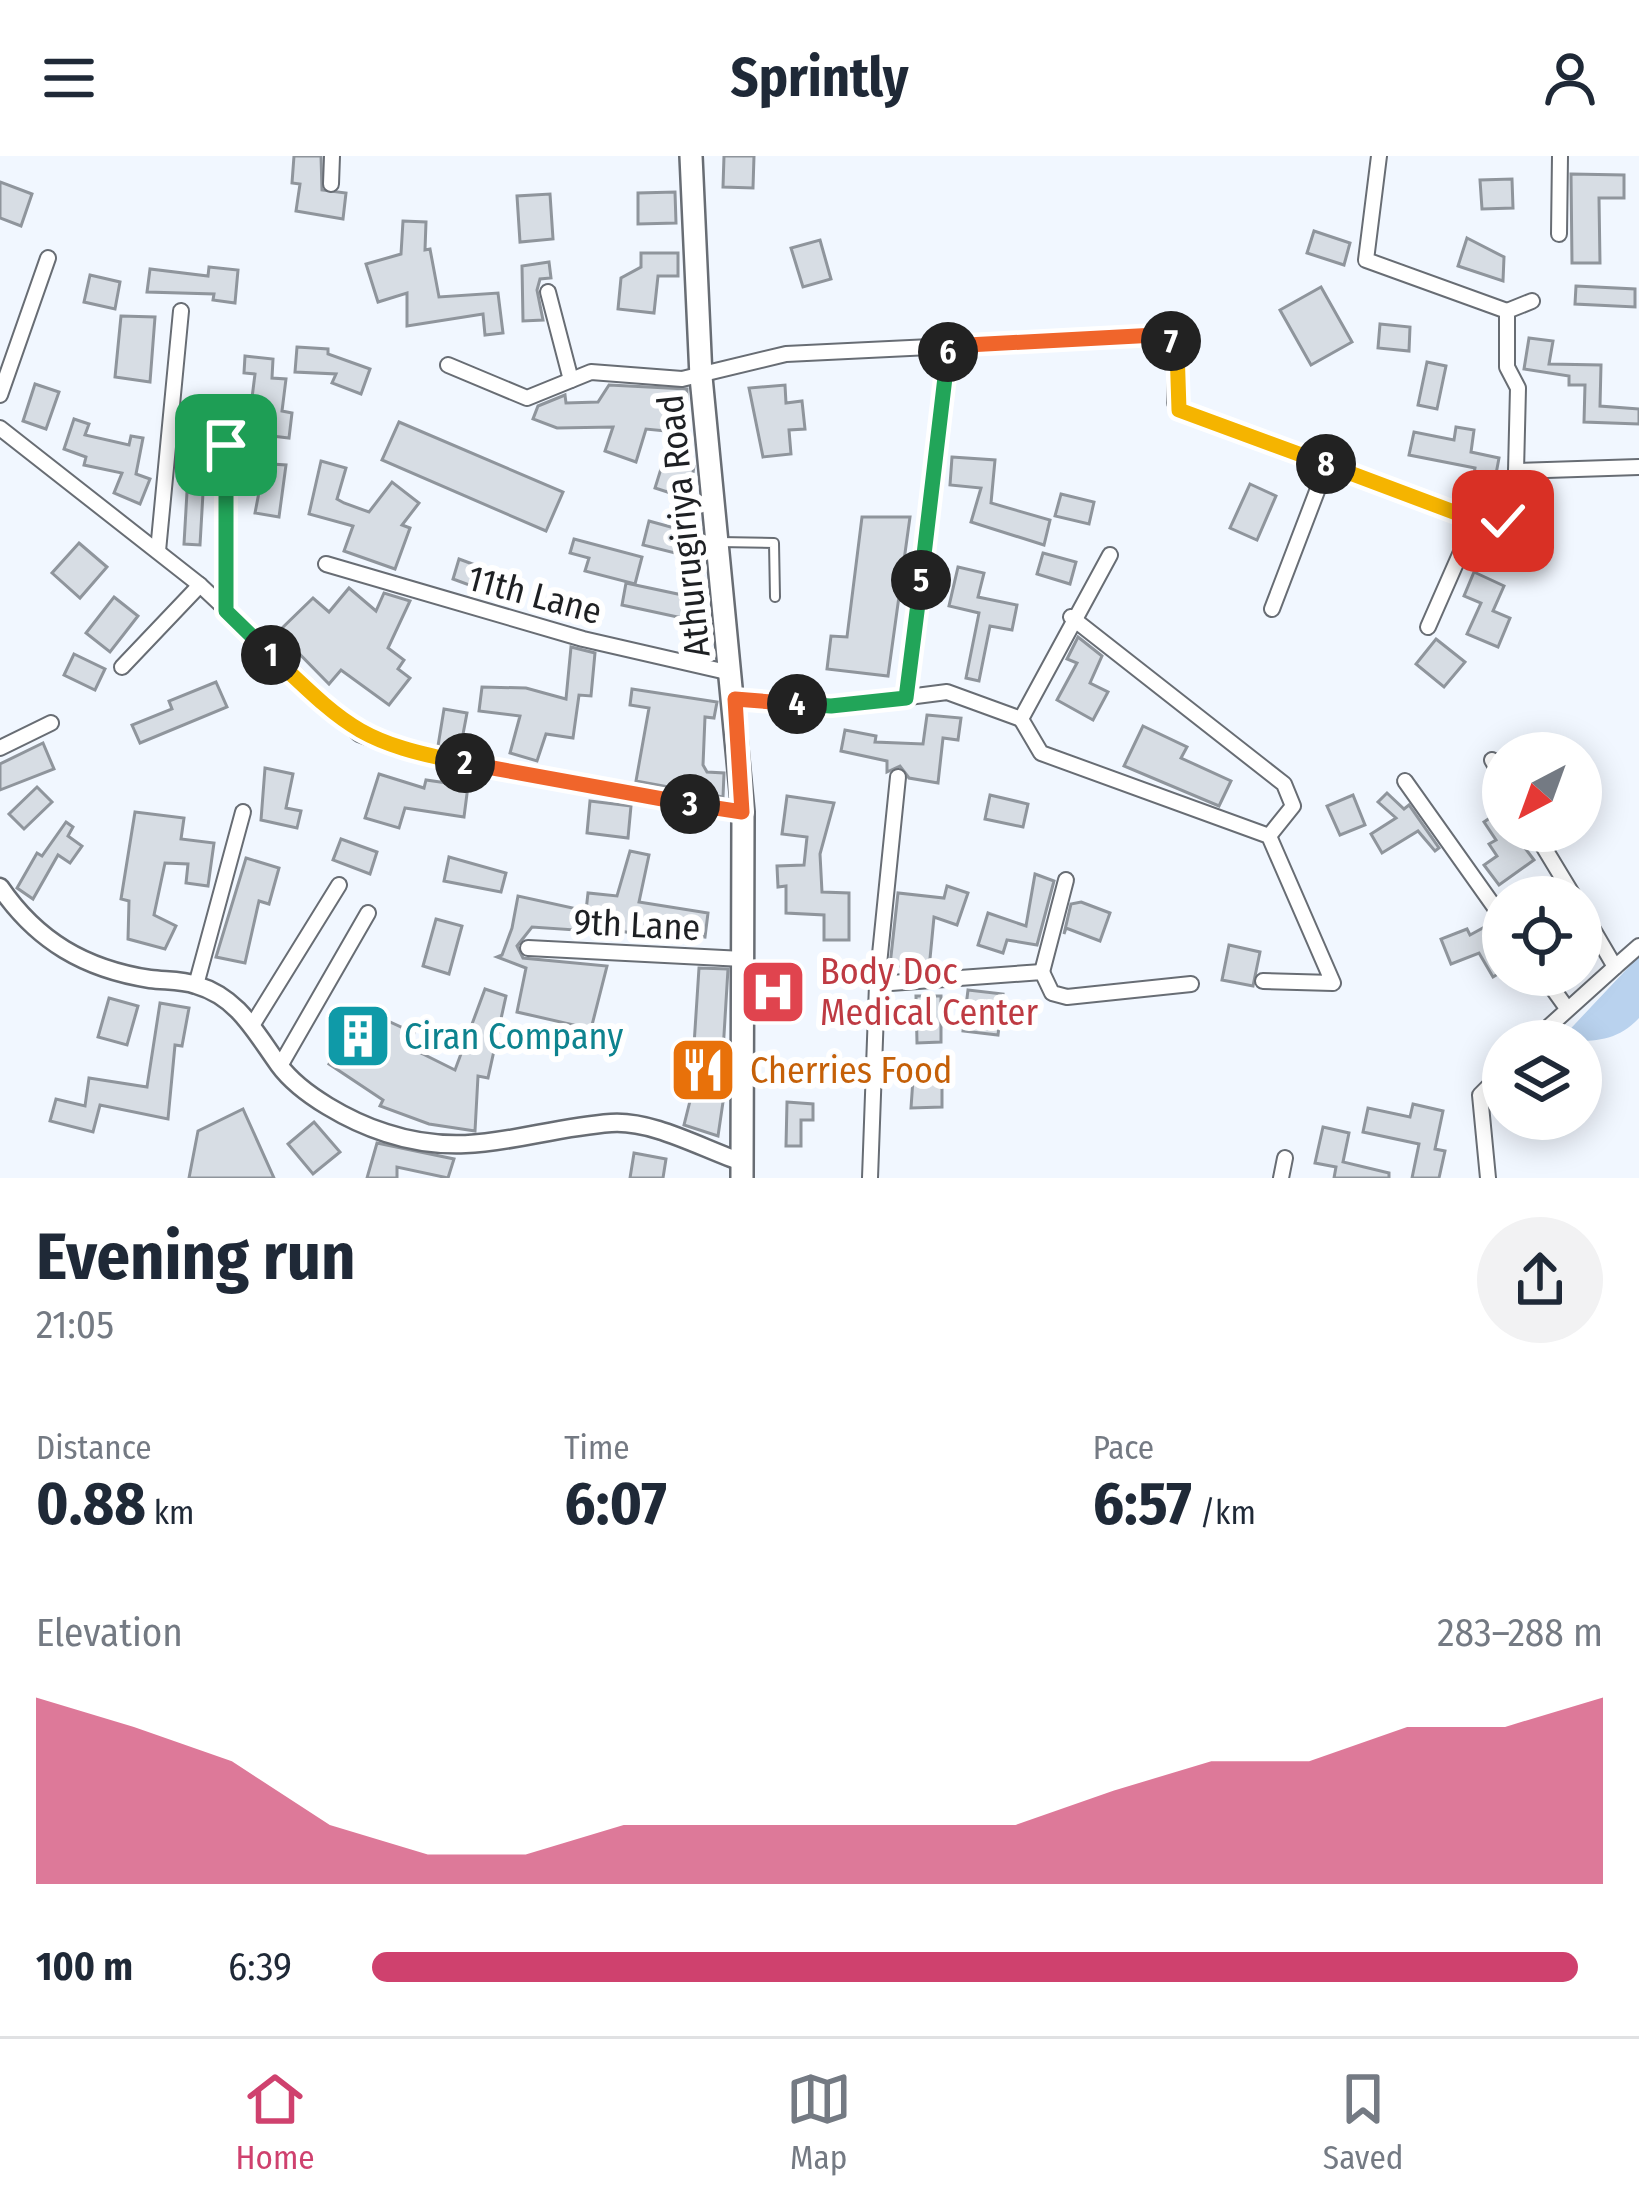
<!DOCTYPE html>
<meta charset="utf-8">
<style>
:root{--surface:#fff;--page:#f2f2f3;--text:#1f2937;--muted:#747a83;--line:#e0e1e3;--accent:#cf416e}
body{margin:0;font-family:"Fira Sans Condensed",sans-serif;background:var(--page);color:var(--text);height:100vh;display:flex;flex-direction:column;font-size:45px;white-space:nowrap}
*{box-sizing:border-box;margin:0}
p{font-size:39px;color:var(--muted)}
.icon{flex:none;width:66px;height:66px;fill:none;stroke:currentColor;stroke-width:2;stroke-linecap:round;stroke-linejoin:round}
.map{position:relative;height:1022px;overflow:hidden}
.side{display:flex;flex-direction:column;background:var(--surface);flex:1}
.side>*{flex:none}
.needle{width:78px;rotate:221deg}
.tools{position:absolute;left:1482px;top:576px;display:grid;gap:24px}
.tools a{display:grid;place-items:center;width:120px;height:120px;border-radius:50%;background:var(--surface);box-shadow:0 6px 30px #0003;font-size:60px}
.pin{position:absolute;display:grid;place-items:center;width:102px;height:102px;color:#fff;margin:-51px;border-radius:24px;box-shadow:0 6px 18px #0006}
.km{position:absolute;width:60px;height:60px;margin:-30px;border-radius:50%;background:#222;color:#fff;font-size:33px;line-height:60px;text-align:center}
.round{display:grid;place-items:center;flex:none;width:126px;height:126px;border-radius:63px;background:var(--page)}
.summary{display:flex;align-items:center;justify-content:space-between;height:204px;padding:0 36px}
h1{font-size:66px;font-weight:700;line-height:90px}
.metrics{display:grid;grid-template-columns:repeat(3,1fr);gap:18px;height:204px;padding:12px 36px}
.metrics div{display:grid;align-content:center}
.metrics b{font-size:60px;font-weight:700}
.metrics small{font-size:33px;font-weight:400}
.metrics p{font-size:33px}
.chart{height:336px;padding:24px 36px}
.chart p{display:flex;justify-content:space-between}
.chart svg{width:100%;height:216px;margin-top:12px;fill:var(--accent);opacity:.7}
ul{padding:0 36px;list-style:none;font-size:39px}
li{display:grid;grid-template-columns:192px 144px 1fr;align-items:center;height:90px}
li i{height:30px;border-radius:15px;background:var(--accent)}
header{display:flex;justify-content:space-between;align-items:center;height:156px;padding:0 36px;background:var(--surface);font-size:54px;font-weight:700}
.menu{display:flex;justify-content:space-around;align-items:center;height:168px;border-top:3px solid var(--line);background:var(--surface);font-size:33px;color:var(--muted)}
.menu a{display:grid;justify-items:center;gap:6px}
.menu .on{color:var(--accent)}
.map>svg:first-child{display:block}
</style>
<header><svg class="icon" aria-label="menu" viewBox="0 0 24 24"><path d="M4 6h16M4 12h16M4 18h16"/></svg>Sprintly<svg class="icon" aria-label="person" viewBox="0 0 24 24"><circle cx="12" cy="8" r="4"/><path d="M4 21q1-7 8-7t8 7"/></svg></header>
<div class="map">
<svg width="1639" height="1022" viewBox="0 0 1639 1022">
<rect width="100%" height="100%" fill="#f1f7ff"/>
<path fill="#b9d2ee" d="M1639 800V862C1615 888 1589 885 1559 885Z"/>
<g fill="#d7dde4" stroke="#8f959c" stroke-width="3">
<polygon points="294,0 321,0 322,34 346,37 343,63 296,55 300,28 292,27"/>
<polygon points="724,0 754,0 753,32 723,31"/>
<polygon points="1571,18 1624,19 1624,42 1599,42 1600,107 1572,107"/>
<polygon points="1512,23 1513,52 1482,53 1480,24"/>
<polygon points="0,26 32,38 21,70 0,62"/>
<polygon points="675,36 676,67 638,68 638,37"/>
<polygon points="550,38 553,83 520,86 517,40"/>
<polygon points="403,65 426,66 425,94 430,93 439,141 498,137 503,177 485,179 483,158 407,170 407,137 378,146 366,108 401,98"/>
<polygon points="1314,75 1350,87 1344,109 1307,97"/>
<polygon points="1467,82 1504,101 1503,125 1458,110"/>
<polygon points="820,84 831,123 803,131 791,92"/>
<polygon points="641,97 678,97 678,120 658,120 654,157 618,153 621,122 641,111"/>
<polygon points="549,106 551,122 540,123 537,134 543,164 523,165 522,110"/>
<polygon points="209,111 238,114 235,147 213,144 214,138 147,136 150,113 208,120"/>
<polygon points="90,119 120,126 115,153 84,146"/>
<polygon points="1576,130 1635,133 1635,151 1575,148"/>
<polygon points="1321,131 1352,186 1311,209 1280,154"/>
<polygon points="121,160 155,161 150,226 115,221"/>
<polygon points="1380,168 1410,171 1409,195 1378,192"/>
<polygon points="1529,182 1553,185 1549,208 1601,209 1600,250 1639,253 1639,268 1584,266 1585,229 1569,229 1569,220 1524,213"/>
<polygon points="297,191 328,193 328,198 370,213 361,238 332,227 336,218 295,216"/>
<polygon points="245,200 273,203 272,222 286,223 282,255 292,257 289,282 263,279 266,252 251,250 255,218 244,217"/>
<polygon points="1427,206 1446,210 1437,253 1418,249"/>
<polygon points="35,228 59,236 46,273 23,265"/>
<polygon points="609,229 687,233 687,277 646,273 636,306 605,295 613,271 557,272 533,263 538,250 565,239 566,247 598,246"/>
<polygon points="785,229 786,247 802,245 805,273 789,274 791,298 763,301 749,232"/>
<polygon points="74,263 89,268 85,279 129,289 131,280 143,282 136,318 150,323 140,348 114,337 122,317 84,309 86,301 64,293"/>
<polygon points="399,266 563,336 546,375 382,304"/>
<polygon points="1456,271 1474,274 1471,296 1499,302 1493,334 1472,330 1475,312 1409,299 1414,276 1454,284"/>
<polygon points="665,300 694,310 689,343 655,332"/>
<polygon points="952,301 995,304 991,347 1050,364 1044,389 971,366 981,332 950,329"/>
<polygon points="321,305 346,312 337,343 344,347 369,356 392,326 419,347 402,369 410,372 395,413 344,395 353,370 309,358"/>
<polygon points="255,307 286,309 279,361 255,357 261,326 254,325"/>
<polygon points="1250,328 1276,340 1257,384 1230,372"/>
<polygon points="187,336 203,337 200,389 184,388"/>
<polygon points="1061,338 1094,346 1089,368 1055,360"/>
<polygon points="862,361 910,361 888,520 827,513 831,480 847,481"/>
<polygon points="649,365 689,376 683,399 643,389"/>
<polygon points="574,383 642,401 635,428 585,415 589,402 570,397"/>
<polygon points="79,387 107,411 80,442 52,417"/>
<polygon points="1043,397 1076,406 1070,428 1037,418"/>
<polygon points="459,403 516,424 510,444 453,423"/>
<polygon points="958,411 984,417 978,441 1017,449 1012,474 990,470 979,525 966,522 979,457 949,450"/>
<polygon points="1474,416 1504,430 1493,455 1510,462 1498,491 1467,478 1481,447 1464,440"/>
<polygon points="626,427 701,443 696,465 622,449"/>
<polygon points="349,432 376,455 384,437 410,445 388,492 404,504 398,513 410,522 389,549 341,514 329,528 278,476 313,442 329,456"/>
<polygon points="114,441 138,460 110,496 86,477"/>
<polygon points="1078,481 1102,500 1090,527 1108,536 1093,564 1057,544 1077,507 1067,503"/>
<polygon points="1436,483 1465,506 1444,531 1416,508"/>
<polygon points="571,491 595,497 591,540 579,539 573,582 546,578 537,605 510,597 520,560 479,555 482,531 526,532 566,543"/>
<polygon points="74,498 105,513 95,534 64,519"/>
<polygon points="216,526 227,551 140,587 132,569 172,553 169,545"/>
<polygon points="632,533 717,546 714,562 705,561 703,609 707,616 724,617 723,641 636,625 649,552 630,549"/>
<polygon points="444,553 467,557 460,594 438,590"/>
<polygon points="927,559 961,562 958,584 943,582 938,627 909,622 900,610 887,616 887,605 841,595 845,574 876,580 875,586 923,588"/>
<polygon points="1143,570 1187,591 1181,602 1231,625 1219,650 1124,610"/>
<polygon points="43,587 54,613 0,634 0,608"/>
<polygon points="265,612 293,618 286,652 301,655 297,672 261,664"/>
<polygon points="379,618 424,632 426,624 468,630 464,661 405,652 399,672 365,662"/>
<polygon points="37,631 52,646 24,673 9,658"/>
<polygon points="1387,637 1404,653 1409,649 1439,692 1435,695 1418,675 1382,697 1371,678 1396,662 1378,646"/>
<polygon points="990,639 1028,648 1023,671 985,663"/>
<polygon points="1353,639 1365,669 1340,679 1327,650"/>
<polygon points="787,640 834,647 820,698 822,736 849,737 849,784 824,784 824,759 786,757 786,730 778,731 777,710 804,709 807,681 782,678"/>
<polygon points="590,645 631,650 628,682 587,677"/>
<polygon points="1503,653 1503,675 1512,675 1534,704 1499,729 1484,709 1497,700 1489,688 1496,684 1484,666"/>
<polygon points="135,656 184,662 181,683 214,687 208,730 186,727 188,708 165,707 154,759 176,770 165,793 128,783 129,745 121,743"/>
<polygon points="66,666 73,671 68,680 82,690 70,707 58,699 33,743 17,732 37,697 42,700"/>
<polygon points="341,683 377,696 370,718 333,704"/>
<polygon points="630,695 649,699 639,746 708,757 705,781 664,776 663,782 576,768 575,774 532,771 517,790 523,802 607,810 591,873 517,856 526,812 497,801 502,799 512,772 518,740 586,755 588,737 617,740"/>
<polygon points="449,701 506,717 501,736 444,725"/>
<polygon points="246,702 279,712 269,748 259,745 245,807 216,801"/>
<polygon points="1035,718 1054,725 1037,789 1007,784 1003,797 978,789 988,757 1026,770"/>
<polygon points="947,730 968,737 957,769 934,761 929,813 890,809 898,737 944,742"/>
<polygon points="1081,746 1110,757 1100,785 1066,772 1064,778 1071,748"/>
<polygon points="436,763 462,770 449,818 423,810"/>
<polygon points="1492,767 1503,782 1503,815 1493,821 1479,797 1451,808 1441,783 1467,773 1470,779"/>
<polygon points="1229,789 1260,796 1253,830 1222,824"/>
<polygon points="699,812 728,813 722,912 727,919 718,980 684,969 692,937 678,934 686,888 694,889"/>
<polygon points="485,833 506,840 488,922 478,920 475,975 429,968 380,950 383,944 329,908 364,854 414,877 409,891 455,914"/>
<polygon points="968,834 1003,838 998,879 963,875"/>
<polygon points="916,840 941,840 941,886 917,887"/>
<polygon points="109,842 138,850 127,889 98,881"/>
<polygon points="160,847 189,852 182,890 175,889 168,963 100,949 93,976 50,965 56,943 85,950 89,922 147,931"/>
<polygon points="913,923 942,924 942,951 911,952"/>
<polygon points="787,946 813,948 813,964 801,964 801,990 786,990"/>
<polygon points="1413,948 1443,955 1435,993 1445,995 1439,1022 1412,1022 1419,988 1363,976 1368,952 1410,961"/>
<polygon points="243,953 274,1022 189,1022 198,975"/>
<polygon points="314,966 340,996 313,1018 288,988"/>
<polygon points="1323,971 1349,977 1343,1006 1389,1017 1389,1022 1334,1022 1336,1011 1315,1007"/>
<polygon points="377,987 454,1003 448,1022 397,1011 397,1022 367,1022"/>
<polygon points="634,997 666,1003 663,1022 630,1022"/>
</g>
<g fill="none" stroke-linecap="round" stroke-linejoin="round">
<g stroke="#686d74" stroke-width="12">
<polyline id="service" points="719,386 774,387 775,441"/>
</g>
<g stroke="#686d74" stroke-width="18">
<g id="minor">
<polyline points="1379,0 1366,104 1507,155"/>
<polyline points="331,28 332,0"/>
<polyline points="1559,78 1560,0"/>
<polyline points="548,136 571,224"/>
<polyline points="448,209 527,242 591,216 682,223 786,198 1156,180 1177,192 1175,247 1187,259 1495,369 1503,365 1516,315 1518,232 1507,211 1507,155 1532,145"/>
<polyline points="0,239 48,102"/>
<polyline points="0,272 200,429 359,578 408,596 743,656"/>
<polyline points="1516,315 1639,311"/>
<polyline points="158,395 181,155"/>
<polyline points="1110,399 1021,563 1041,597 1269,680 1333,827 1263,825"/>
<polyline points="326,408 583,483 731,517"/>
<polyline points="1272,453 1327,309"/>
<polyline points="226,455 226,289"/>
<polyline points="1071,461 1284,628 1293,650 1269,680"/>
<polyline points="1428,471 1475,364"/>
<polyline points="122,511 200,429"/>
<polyline points="906,542 949,190"/>
<polyline points="735,543 831,551 947,536 1021,563"/>
<polyline points="0,592 51,567"/>
<polyline points="1492,604 1503,623"/>
<polyline points="1405,625 1503,763"/>
<polyline points="1534,675 1574,741"/>
<polyline points="528,792 743,803"/>
<polyline points="1615,811 1639,790"/>
<polyline points="1042,816 1066,724"/>
<polyline points="1543,819 1566,851"/>
<polyline points="877,828 898,621"/>
<polyline points="196,829 243,656"/>
<polyline points="253,868 339,729"/>
<polyline points="1533,885 1615,811 1581,753"/>
<polyline points="280,910 368,757"/>
<polyline points="870,1022 877,828 1042,816 1052,837 1067,841 1191,828"/>
<polyline points="1281,1022 1285,1002"/>
<polyline points="1488,1022 1480,939 1503,916"/>
</g>
</g>
<g stroke="#686d74" stroke-width="21">
<path id="tertiary" d="M0 731C37 785 85 813 150 823 165 825 182 824 196 829 238 841 255 876 279 909 301 939 351 966 386 977 471 1005 529 973 611 967 653 964 703 993 742 1006"/>
</g>
<g stroke="#686d74" stroke-width="26">
<polyline id="primary" points="691,0 701,221 743,656 742,1022"/>
</g>
<use href="#service" stroke="#fff" stroke-width="8"/>
<use href="#minor" stroke="#fff" stroke-width="14"/>
<use href="#tertiary" stroke="#fff" stroke-width="16"/>
<use href="#primary" stroke="#fff" stroke-width="21"/>
</g>
<g fill="none" stroke-linecap="round" stroke-linejoin="round">
<g stroke="#fff" stroke-width="24">
<polyline id="split-1" points="226,289 226,455 271,499"/>
</g>
<g stroke="#fff" stroke-width="24">
<path id="split-2" d="M271 499C348 572 359 586 465 607"/>
</g>
<g stroke="#fff" stroke-width="24">
<polyline id="split-3" points="465,607 690,648"/>
</g>
<g stroke="#fff" stroke-width="24">
<polyline id="split-4" points="690,648 742,656 735,543 797,548"/>
</g>
<g stroke="#fff" stroke-width="24">
<polyline id="split-5" points="797,548 831,550 906,542 921,424"/>
</g>
<g stroke="#fff" stroke-width="24">
<polyline id="split-6" points="921,424 948,196"/>
</g>
<g stroke="#fff" stroke-width="24">
<polyline id="split-7" points="948,196 949,190 1156,179 1171,185"/>
</g>
<g stroke="#fff" stroke-width="24">
<polyline id="split-8" points="1171,185 1177,192 1179,254 1326,308"/>
</g>
<g stroke="#fff" stroke-width="24">
<polyline id="split-9" points="1326,308 1475,364 1503,365"/>
</g>
<use href="#split-1" stroke="#22a559" stroke-width="15"/>
<use href="#split-2" stroke="#f5b400" stroke-width="15"/>
<use href="#split-3" stroke="#f0652b" stroke-width="15"/>
<use href="#split-4" stroke="#f0652b" stroke-width="15"/>
<use href="#split-5" stroke="#22a559" stroke-width="15"/>
<use href="#split-6" stroke="#22a559" stroke-width="15"/>
<use href="#split-7" stroke="#f0652b" stroke-width="15"/>
<use href="#split-8" stroke="#f5b400" stroke-width="15"/>
<use href="#split-9" stroke="#f5b400" stroke-width="15"/>
</g>
<defs>
<g id="hospital-square" transform="scale(3.45)"><rect x="-9" y="-9" width="18" height="18" rx="4" fill="#e0444e" stroke="#fff"/><path d="M-5-5h3v3.5h4V-5h3V5h-3V1.5h-4V5h-3Z" fill="#fff"/></g>
<g id="building-square" transform="scale(3.45)"><rect x="-9" y="-9" width="18" height="18" rx="4" fill="#0f9aa8" stroke="#fff"/><path d="M-4-6H4V6H1V3H-1V6H-4ZM-2.5-4.3h1.7v1.8h-1.7ZM.8-4.3h1.7v1.8H.8ZM-2.5-1h1.7V.8h-1.7ZM.8-1h1.7V.8H.8Z" fill="#fff"/></g>
<g id="restaurant-square" transform="scale(3.45)"><rect x="-9" y="-9" width="18" height="18" rx="4" fill="#e8710a" stroke="#fff"/><path d="M-5-6h1v4h1v-4h1v4h1v-4h1v5L-1.5 .5V6h-2V.5L-5-1ZM5-6V6H3V1.5H1.5Q1.5-4 5-6Z" fill="#fff"/></g>
</defs>
<g fill-rule="evenodd">
<use href="#hospital-square" x="773" y="836"/>
<use href="#building-square" x="358" y="880"/>
<use href="#restaurant-square" x="703" y="914"/>
</g>
<g text-anchor="middle" stroke-width="12" stroke-linejoin="round" paint-order="stroke">
<g font-size="36" fill="#1e2023" stroke="#fff">
<text transform="translate(683 370) rotate(-96)" y="13">Athurugiriya Road</text>
<text transform="translate(535 438) rotate(15)" y="13">11th Lane</text>
<text transform="translate(637 768) rotate(3)" y="13">9th Lane</text>
</g>
<g font-size="36" fill="#be3a42" stroke="#fff" text-anchor="start">
<text x="820" y="828">Body Doc<tspan x="820" dy="41">Medical Center</tspan></text>
</g>
<g font-size="36" fill="#0d838f" stroke="#fff" text-anchor="start">
<text x="404" y="893">Ciran Company</text>
</g>
<g font-size="36" fill="#c56008" stroke="#fff" text-anchor="start">
<text x="750" y="927">Cherries Food</text>
</g>
</g>
</svg>
<div class="tools">
<a><svg class="needle" viewBox="-14 -14 28 28"><path d="M0-13l5 13h-10z" fill="#e53935"/><path d="M0 13l5-13h-10z" fill="#747a83"/></svg></a>
<a><svg class="icon" aria-label="locate" viewBox="0 0 24 24"><circle cx="12" cy="12" r="6"/><path d="M12 2v4M12 18v4M2 12h4M18 12h4"/></svg></a>
<a><svg class="icon" aria-label="layers" viewBox="0 0 24 24"><path d="M12 4l9 5-9 5-9-5zM3 14l9 5 9-5"/></svg></a>
</div>
<div class="pin" style="left:226px;top:289px;background:#1e9e55"><svg class="icon" aria-label="arrive" viewBox="0 0 24 24"><path d="M6 21V4h12l-3 4 3 4H6"/></svg></div>
<div class="pin" style="left:1503px;top:365px;background:#d93025"><svg class="icon" aria-label="check" viewBox="0 0 24 24"><path d="M5 12l5 5 9-10"/></svg></div>
<b class="km" style="left:271px;top:499px">1</b>
<b class="km" style="left:465px;top:607px">2</b>
<b class="km" style="left:690px;top:648px">3</b>
<b class="km" style="left:797px;top:548px">4</b>
<b class="km" style="left:921px;top:424px">5</b>
<b class="km" style="left:948px;top:196px">6</b>
<b class="km" style="left:1171px;top:185px">7</b>
<b class="km" style="left:1326px;top:308px">8</b>
</div>
<section class="side">
<div class="summary"><div><h1>Evening run</h1><p>21:05</p></div><a class="round"><svg class="icon" aria-label="share" viewBox="0 0 24 24"><path d="M12 15V3M7 8l5-5 5 5M5 13v7h14v-7"/></svg></a></div>
<div class="metrics">
<div><p>Distance</p><b>0.88<small> km</small></b></div>
<div><p>Time</p><b>6:07</b></div>
<div><p>Pace</p><b>6:57<small> /km</small></b></div>
</div>
<div class="chart"><p><span>Elevation</span>283–288 m</p>
<svg viewBox="0 0 160 44" preserveAspectRatio="none"><path d="M0 44V6L10 12L20 19L30 32L40 38L50 38L60 32L70 32L80 32L90 32L100 32L110 25L120 19L130 19L140 12L150 12L160 6V44z"/></svg>
</div>
<ul>
<li><b>100 m</b>6:39<i style="width:98%"></i></li>
</ul>
</section>
<nav class="menu">
<a class="on"><svg class="icon" aria-label="home" viewBox="0 0 24 24"><path d="M3 11l9-7 9 7M6 9v11h12V9"/></svg>Home</a>
<a><svg class="icon" aria-label="map" viewBox="0 0 24 24"><path d="M3 6l6-2 6 2 6-2v14l-6 2-6-2-6 2zM9 4v14M15 6v14"/></svg>Map</a>
<a><svg class="icon" aria-label="saved" viewBox="0 0 24 24"><path d="M7 4h10v16l-5-4-5 4z"/></svg>Saved</a>
</nav>
